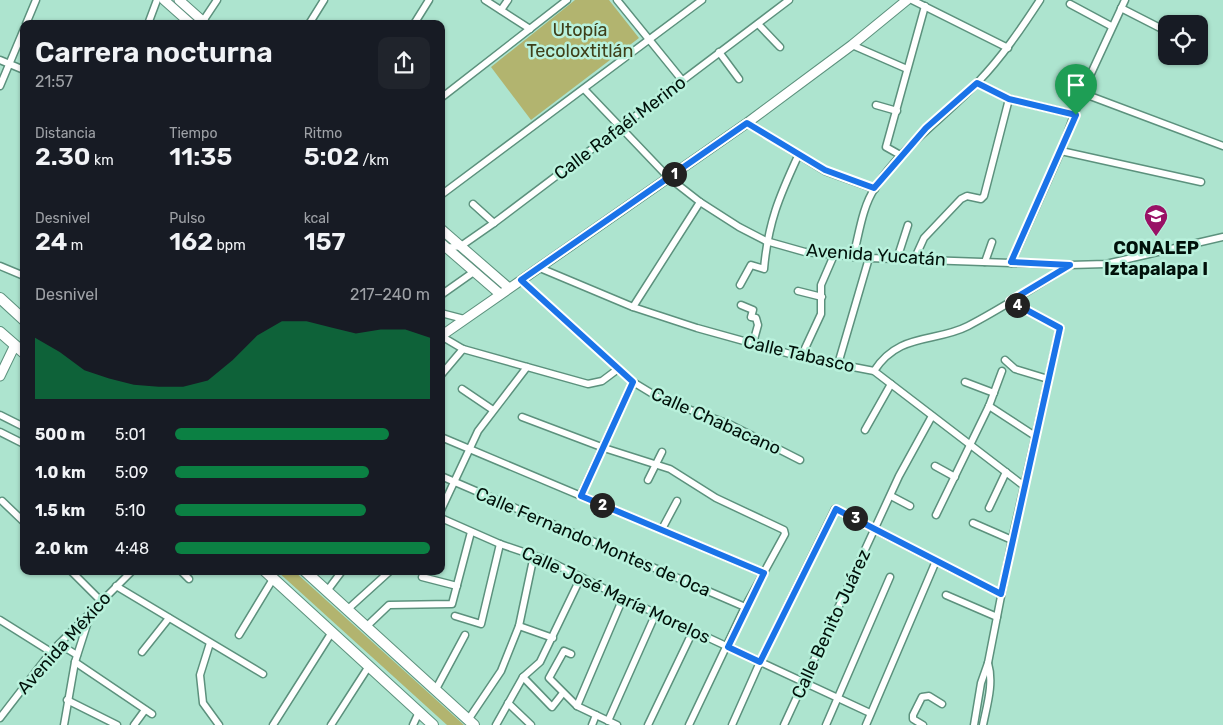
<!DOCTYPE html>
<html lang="es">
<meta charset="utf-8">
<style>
:root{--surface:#171b24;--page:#20242c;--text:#f1f3f6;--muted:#9ea1a6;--accent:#0b8043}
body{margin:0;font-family:Rubik,sans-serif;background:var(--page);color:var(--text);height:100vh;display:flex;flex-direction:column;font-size:19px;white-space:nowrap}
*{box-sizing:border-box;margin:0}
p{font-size:16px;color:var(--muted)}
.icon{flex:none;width:28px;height:28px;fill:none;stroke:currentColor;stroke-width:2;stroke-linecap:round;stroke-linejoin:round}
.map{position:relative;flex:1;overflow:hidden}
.panel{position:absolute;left:20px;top:20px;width:425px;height:555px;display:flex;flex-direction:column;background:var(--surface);border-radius:10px;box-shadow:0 1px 4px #0004}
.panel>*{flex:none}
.controls{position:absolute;left:1158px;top:15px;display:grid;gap:10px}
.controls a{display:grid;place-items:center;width:50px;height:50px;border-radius:10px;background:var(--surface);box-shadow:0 1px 4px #0004;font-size:25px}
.pin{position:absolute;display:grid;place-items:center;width:42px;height:42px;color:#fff;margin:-51px -21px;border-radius:50% 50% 50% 0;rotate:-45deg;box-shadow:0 0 5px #0007}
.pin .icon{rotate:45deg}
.km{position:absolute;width:25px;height:25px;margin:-12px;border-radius:50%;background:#222;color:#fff;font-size:14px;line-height:25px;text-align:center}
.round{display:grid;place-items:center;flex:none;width:52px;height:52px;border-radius:10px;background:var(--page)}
.overview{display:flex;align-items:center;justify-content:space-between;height:85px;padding:0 15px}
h1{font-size:28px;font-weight:600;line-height:38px}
.stats{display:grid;grid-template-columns:repeat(3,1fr);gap:8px;height:85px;padding:5px 15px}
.stats div{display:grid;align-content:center}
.stats b{font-size:25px;font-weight:600}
.stats small{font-size:14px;font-weight:400}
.stats p{font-size:14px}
.chart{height:140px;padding:10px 15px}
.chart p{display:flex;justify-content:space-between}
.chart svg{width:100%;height:90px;margin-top:5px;fill:var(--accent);opacity:.7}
ul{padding:0 15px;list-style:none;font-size:16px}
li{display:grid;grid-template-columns:80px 60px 1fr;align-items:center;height:38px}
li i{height:12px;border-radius:6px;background:var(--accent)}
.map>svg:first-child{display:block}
</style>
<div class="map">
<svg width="1223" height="725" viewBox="0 0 1223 725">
<rect width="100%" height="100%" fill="#ade4cf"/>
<g fill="#b2b46f">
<polygon points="575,0 609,0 639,38 531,120 491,67"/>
<polygon points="277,571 294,571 464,725 447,725"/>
</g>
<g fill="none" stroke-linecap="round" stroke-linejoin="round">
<g stroke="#5c917d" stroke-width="9">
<g id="street">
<polyline points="485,0 530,29"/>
<polyline points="617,0 682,80"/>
<polyline points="912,0 1008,48"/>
<polyline points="1070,4 1111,26"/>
<polyline points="1121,8 1166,31"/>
<polyline points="501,10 508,0"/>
<polyline points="203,21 217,0"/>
<polyline points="26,24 36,0"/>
<polyline points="148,24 157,0"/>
<polyline points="309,24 324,0"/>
<polyline points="414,24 429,0"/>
<polyline points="758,24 780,47"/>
<polyline points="852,45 907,69"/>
<polyline points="719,52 739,79"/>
<polyline points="0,60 24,70"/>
<polyline points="977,83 1009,99 1076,115"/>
<polyline points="0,86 24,29"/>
<polyline points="584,89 668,177 700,202 739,227 766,241 805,252 869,258 1070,265 1106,264 1223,237"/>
<polyline points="1082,93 1223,146"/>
<polyline points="441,98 567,0"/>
<polyline points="876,105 897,111"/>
<polyline points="747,123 825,171 875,189"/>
<polyline points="1061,151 1201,182"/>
<polyline points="902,156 886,147 925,6"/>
<polyline points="441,195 702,0"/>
<polyline points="473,204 494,223"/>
<polyline points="445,248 461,246 494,223 789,0"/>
<path d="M853 257C859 235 862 207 875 188 902 146 944 118 978 82 1002 57 1021 29 1040 0"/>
<polyline points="897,259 908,225"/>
<polyline points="914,260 924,238 961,199 967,196 981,199 984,196 1009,99"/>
<polyline points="985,262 992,242"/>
<polyline points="1011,263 1061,151 1082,93 1125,0"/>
<polyline points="0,266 24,276"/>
<polyline points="540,268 633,307 697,328 801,357 874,371 1024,486"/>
<polyline points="521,280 633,382 661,399 731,425 800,460"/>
<path d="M740 285 751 265 764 269C768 223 779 197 798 156"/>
<polyline points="798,291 822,297"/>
<polyline points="441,295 475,271"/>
<polyline points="741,305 753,310 751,317 756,318 758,325 753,343"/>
<polyline points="633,307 700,202"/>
<polyline points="441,313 464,319"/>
<polyline points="441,336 463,349 588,384 602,381 618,369"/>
<polyline points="801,357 821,314 821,285 834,255"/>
<polyline points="1005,360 1015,369 1048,379"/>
<polyline points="838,364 869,258"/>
<path d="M874 371C899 332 935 343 968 326 1003 308 1036 286 1070 265"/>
<polyline points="441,375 463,349"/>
<polyline points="965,382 994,393"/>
<polyline points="462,389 493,410"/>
<polyline points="989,406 1035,436"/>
<polyline points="0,415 24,427"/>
<polyline points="522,417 604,448 670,469 716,498 784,530 785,534 745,607 689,725"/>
<polyline points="865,430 891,384"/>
<polyline points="0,432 24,444"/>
<polyline points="441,437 764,573"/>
<polyline points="935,466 955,477"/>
<polyline points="441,476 745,607"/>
<polyline points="648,480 662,452"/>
<polyline points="581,495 633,382"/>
<polyline points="891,496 910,506"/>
<polyline points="2,501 24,522"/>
<polyline points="989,508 1006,472"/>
<polyline points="441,510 478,431 527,367"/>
<polyline points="936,515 989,406 1002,371"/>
<polyline points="441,518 500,544 547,560 623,598 870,713"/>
<polyline points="973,523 1012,540"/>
<polyline points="662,529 677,501"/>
<polyline points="71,571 101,601"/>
<polyline points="181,571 189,579"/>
<polyline points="422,577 457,586"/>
<polyline points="116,586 263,674"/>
<polyline points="327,591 342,571"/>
<polyline points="946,595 997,617"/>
<polyline points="348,609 390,571"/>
<polyline points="455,616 481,624 500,544"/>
<polyline points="0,620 51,652"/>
<polyline points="367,626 389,605 452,604 471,532"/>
<polyline points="519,626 553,638"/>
<polyline points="239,635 273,579"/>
<polyline points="210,643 200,675 203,703 219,725"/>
<polyline points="59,644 77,655"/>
<polyline points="142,652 169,618"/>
<polyline points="571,654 564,651 549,678 577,706 617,725"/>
<polyline points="75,662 152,714"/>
<polyline points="523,677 552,707 563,693"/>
<polyline points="436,689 465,635"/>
<polyline points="67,700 117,725"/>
<polyline points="508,703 531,725"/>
<polyline points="577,706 623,598"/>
<polyline points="0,718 51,652 132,571"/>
<polyline points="468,720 501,671 519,626 534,555"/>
<polyline points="608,721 656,613"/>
<polyline points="64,725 75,662 91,612"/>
<polyline points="134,725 145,710"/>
<polyline points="273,725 332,632"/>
<polyline points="331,725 369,666"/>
<polyline points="413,725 419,712"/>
<polyline points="496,725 523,677 540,662 581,577"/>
<polyline points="592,725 596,715"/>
<polyline points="648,725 693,631"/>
<polyline points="732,725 760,662 835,509 1001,594"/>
<polyline points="784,725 899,476 932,416"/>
<polyline points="826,725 890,577"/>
<polyline points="866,725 936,561"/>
<polyline points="923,725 913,719 913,715 922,697 929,696 942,704"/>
<polyline points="974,725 981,683 988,663 1012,540 1060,328 1010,301"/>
<path d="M983 725C987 705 994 683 988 663"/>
</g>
</g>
<g stroke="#5c917d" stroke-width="11">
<g id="secondary">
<polyline points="164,0 191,24"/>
<polyline points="179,0 206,24"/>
<polyline points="441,229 509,288"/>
<polyline points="441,243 500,294"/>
<polyline points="441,336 747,123 852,45 907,0"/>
<polyline points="0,376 15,345"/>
</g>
</g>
<g stroke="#5c917d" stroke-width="12">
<g id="primary">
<polyline points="0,298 24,320"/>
<polyline points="0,332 24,353"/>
<polyline points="265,571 433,725"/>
<polyline points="305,571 474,725"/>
</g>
</g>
<use href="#street" stroke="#fff" stroke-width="6"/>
<use href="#secondary" stroke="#fff" stroke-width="9"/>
<use href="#primary" stroke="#fff" stroke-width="10"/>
</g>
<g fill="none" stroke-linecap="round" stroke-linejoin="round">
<g stroke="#fff" stroke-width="10">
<polygon id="route" points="977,83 1009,99 1076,115 1011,262 1070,265 1010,301 1060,328 1001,594 836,509 760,662 728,647 764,573 581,496 633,382 521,280 747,123 825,170 874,188 926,128"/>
</g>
<use href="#route" stroke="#1a73e8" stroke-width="6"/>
</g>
<defs>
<g id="school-pin" transform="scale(1.25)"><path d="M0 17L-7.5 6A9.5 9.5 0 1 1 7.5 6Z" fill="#991266" stroke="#b9f1dc"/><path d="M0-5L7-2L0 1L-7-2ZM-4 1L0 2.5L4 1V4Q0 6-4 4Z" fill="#fff"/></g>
</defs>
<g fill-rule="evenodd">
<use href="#school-pin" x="1156" y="216"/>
</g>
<g text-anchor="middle" stroke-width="5" stroke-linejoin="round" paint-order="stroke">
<g font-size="18" fill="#3e3f19" stroke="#b9f1dc">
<text x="580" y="36">Utopía<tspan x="580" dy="21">Tecoloxtitlán</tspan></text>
</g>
<g font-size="18" fill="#00110a" stroke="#b9f1dc">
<text transform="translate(620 128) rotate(-37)" y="6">Calle Rafaél Merino</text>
<text transform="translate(876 255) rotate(4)" y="6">Avenida Yucatán</text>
<text transform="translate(799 354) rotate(13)" y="6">Calle Tabasco</text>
<text transform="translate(716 421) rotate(24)" y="6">Calle Chabacano</text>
<text transform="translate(593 542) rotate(23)" y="6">Calle Fernando Montes de Oca</text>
<text transform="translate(616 595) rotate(25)" y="6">Calle José María Morelos</text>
<text transform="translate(831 624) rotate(-65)" y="6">Calle Benito Juárez</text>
<text transform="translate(64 643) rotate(-48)" y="6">Avenida México</text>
</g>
<g font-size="18" font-weight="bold" fill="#00110a" stroke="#b9f1dc">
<text x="1156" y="254">CONALEP<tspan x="1156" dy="21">Iztapalapa I</tspan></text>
</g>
</g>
</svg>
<div class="controls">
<a><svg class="icon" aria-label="locate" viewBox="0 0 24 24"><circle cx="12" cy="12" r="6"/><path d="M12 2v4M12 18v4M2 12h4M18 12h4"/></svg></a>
</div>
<div class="pin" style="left:1076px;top:115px;background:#1e9e55"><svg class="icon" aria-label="arrive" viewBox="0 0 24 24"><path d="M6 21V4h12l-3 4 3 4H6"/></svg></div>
<b class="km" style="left:674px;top:174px">1</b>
<b class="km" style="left:602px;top:505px">2</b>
<b class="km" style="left:855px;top:518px">3</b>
<b class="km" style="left:1017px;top:305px">4</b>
<section class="panel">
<div class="overview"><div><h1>Carrera nocturna</h1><p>21:57</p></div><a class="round"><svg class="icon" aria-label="share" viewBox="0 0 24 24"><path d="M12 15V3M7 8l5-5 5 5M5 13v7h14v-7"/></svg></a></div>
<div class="stats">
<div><p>Distancia</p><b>2.30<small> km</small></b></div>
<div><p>Tiempo</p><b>11:35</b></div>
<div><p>Ritmo</p><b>5:02<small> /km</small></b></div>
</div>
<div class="stats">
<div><p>Desnivel</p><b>24<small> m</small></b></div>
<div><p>Pulso</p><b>162<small> bpm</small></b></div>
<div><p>kcal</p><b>157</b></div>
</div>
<div class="chart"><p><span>Desnivel</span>217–240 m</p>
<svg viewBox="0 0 160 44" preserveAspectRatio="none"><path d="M0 44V14L10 21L20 30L30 34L40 37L50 38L60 38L70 35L80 25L90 13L100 6L110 6L120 9L130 12L140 10L150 10L160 14V44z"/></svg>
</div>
<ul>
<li><b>500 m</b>5:01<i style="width:84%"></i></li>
<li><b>1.0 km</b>5:09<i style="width:76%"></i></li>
<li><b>1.5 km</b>5:10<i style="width:75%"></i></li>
<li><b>2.0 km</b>4:48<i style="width:100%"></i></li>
</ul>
</section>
</div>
